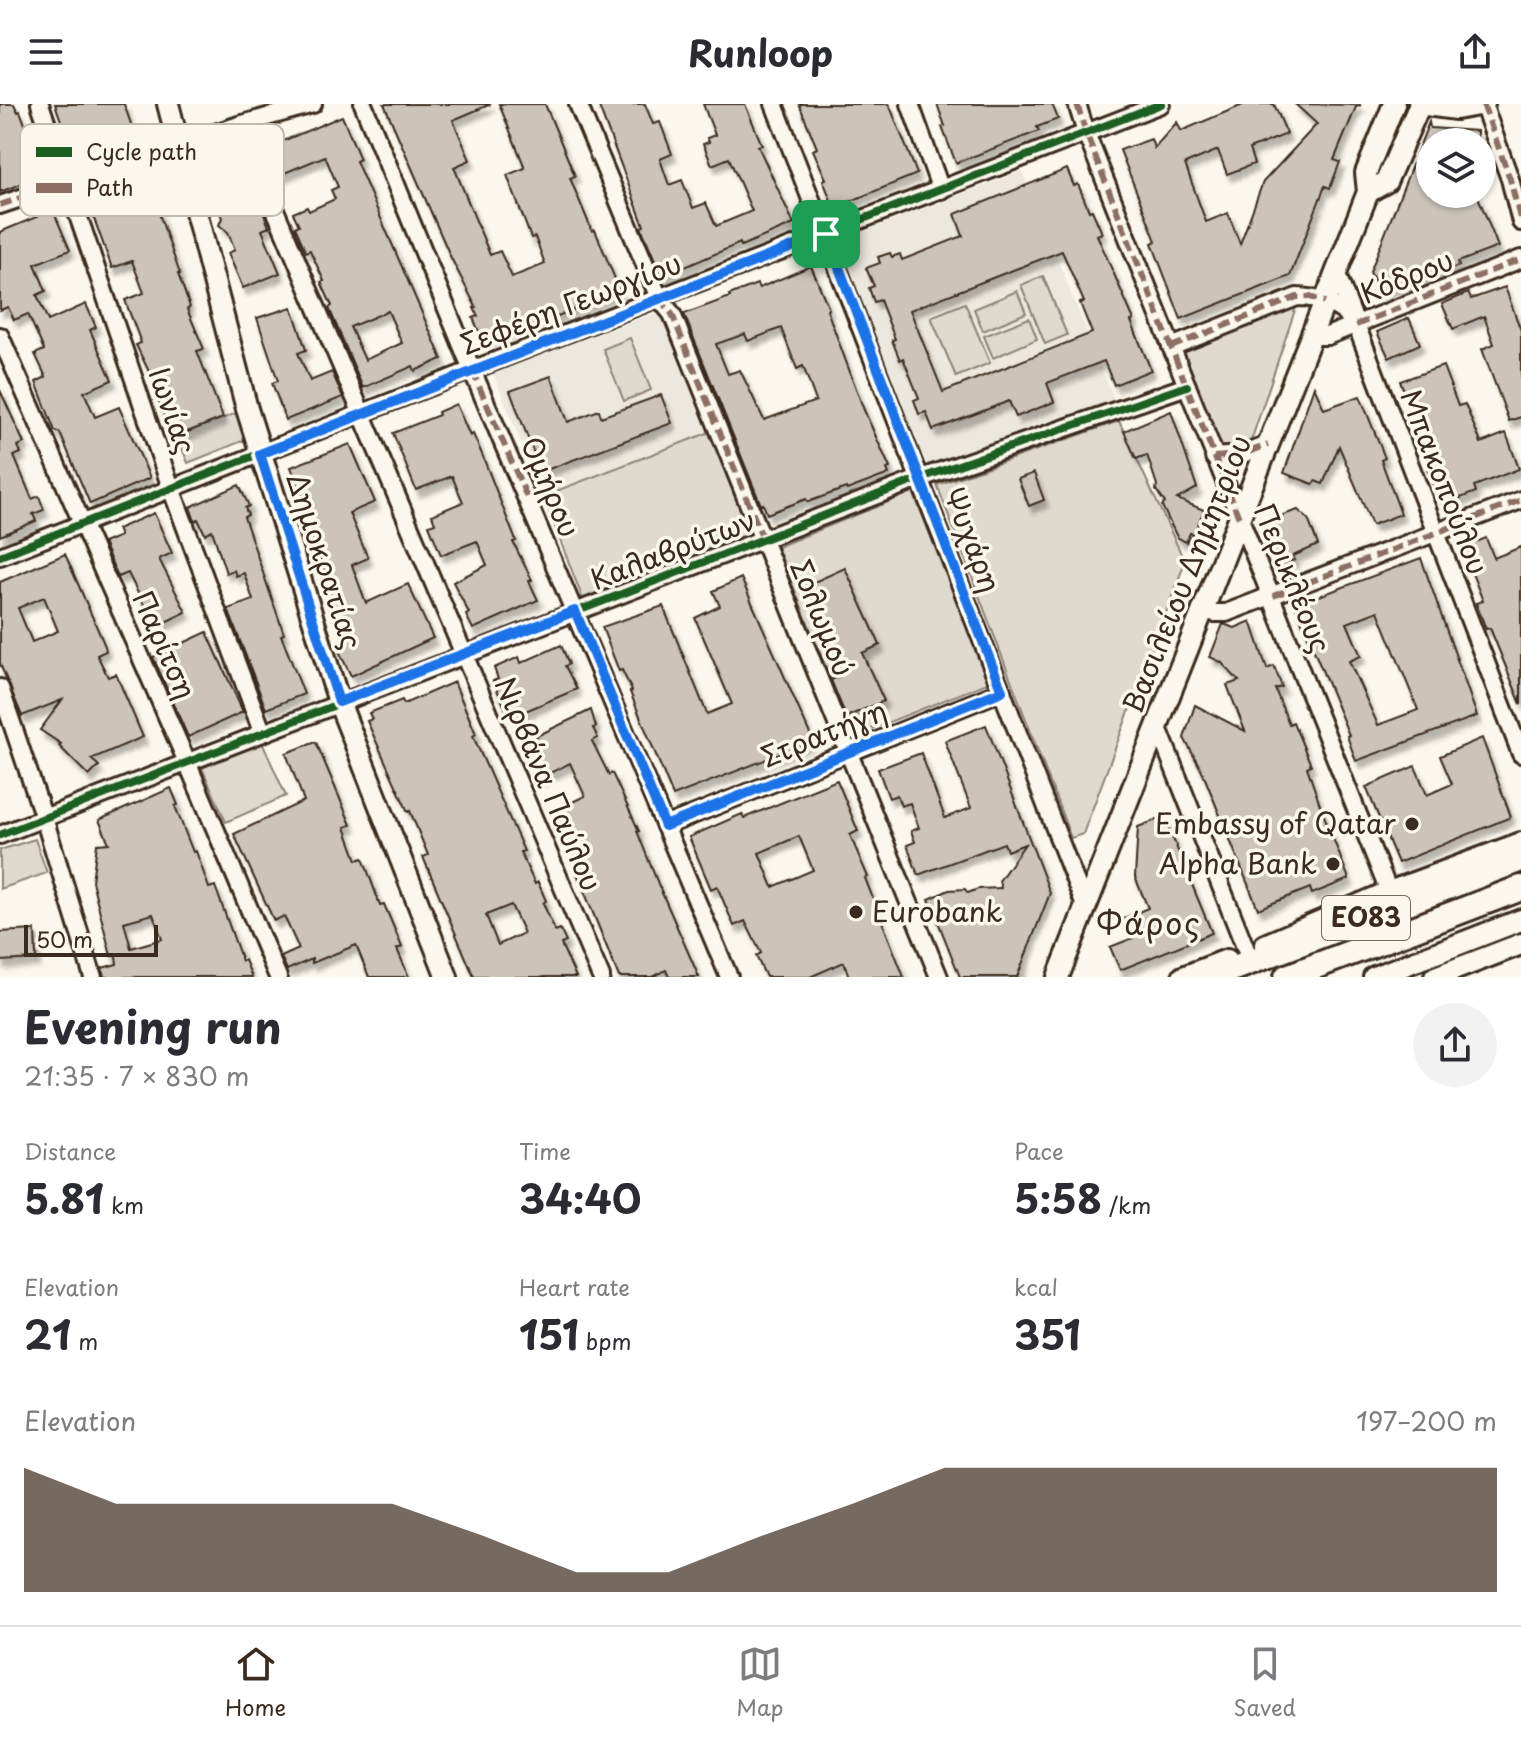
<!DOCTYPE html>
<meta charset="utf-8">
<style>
:root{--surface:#fff;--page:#f2f2f3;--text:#2b2b33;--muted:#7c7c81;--line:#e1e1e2;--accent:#3b2a1e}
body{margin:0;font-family:"Playpen Sans",sans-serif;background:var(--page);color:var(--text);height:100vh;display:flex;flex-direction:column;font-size:30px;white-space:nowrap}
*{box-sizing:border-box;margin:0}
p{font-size:26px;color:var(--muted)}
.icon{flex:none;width:44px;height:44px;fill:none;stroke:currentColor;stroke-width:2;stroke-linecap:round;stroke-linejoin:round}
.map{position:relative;height:873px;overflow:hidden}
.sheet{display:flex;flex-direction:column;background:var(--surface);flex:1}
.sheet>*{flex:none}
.controls{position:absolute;left:1416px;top:24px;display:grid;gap:16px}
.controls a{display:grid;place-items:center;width:80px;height:80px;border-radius:50%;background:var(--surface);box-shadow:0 2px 6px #0004;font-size:40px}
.scale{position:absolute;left:24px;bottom:20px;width:134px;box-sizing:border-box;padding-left:8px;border:4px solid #3b2a1e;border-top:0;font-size:22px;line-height:28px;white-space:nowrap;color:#3b2a1e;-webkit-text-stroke:6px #fbf7ec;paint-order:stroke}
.pin{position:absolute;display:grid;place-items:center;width:68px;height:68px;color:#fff;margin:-34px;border-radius:16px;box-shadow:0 4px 12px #0006}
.round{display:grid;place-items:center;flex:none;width:84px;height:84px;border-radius:42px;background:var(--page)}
.headline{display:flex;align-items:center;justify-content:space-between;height:136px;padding:0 24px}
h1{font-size:44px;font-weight:700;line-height:60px}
.stats{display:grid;grid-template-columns:repeat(3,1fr);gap:12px;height:136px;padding:8px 24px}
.stats div{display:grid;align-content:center}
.stats b{font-size:40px;font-weight:700}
.stats small{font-size:22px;font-weight:400}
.stats p{font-size:22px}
.chart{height:224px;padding:16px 24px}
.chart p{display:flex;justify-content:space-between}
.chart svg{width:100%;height:144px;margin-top:8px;fill:var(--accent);opacity:.7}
header{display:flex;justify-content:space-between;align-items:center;height:104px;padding:0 24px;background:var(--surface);font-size:36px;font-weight:700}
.tabs{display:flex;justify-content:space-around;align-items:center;height:112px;border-top:2px solid var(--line);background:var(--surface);font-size:22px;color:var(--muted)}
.tabs a{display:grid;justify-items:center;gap:4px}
.tabs .active{color:var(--accent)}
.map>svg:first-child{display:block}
</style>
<header><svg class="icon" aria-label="menu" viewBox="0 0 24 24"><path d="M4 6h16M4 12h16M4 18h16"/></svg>Runloop<svg class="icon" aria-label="share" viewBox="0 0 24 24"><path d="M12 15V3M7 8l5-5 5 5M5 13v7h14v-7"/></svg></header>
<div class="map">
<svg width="1521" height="873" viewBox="0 0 1521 873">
<defs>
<filter id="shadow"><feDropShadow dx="4" dy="7" stdDeviation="2" flood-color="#0004"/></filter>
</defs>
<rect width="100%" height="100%" fill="#fbf7ec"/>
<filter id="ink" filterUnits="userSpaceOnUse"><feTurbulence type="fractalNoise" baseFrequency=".0125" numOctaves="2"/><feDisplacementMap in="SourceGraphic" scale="16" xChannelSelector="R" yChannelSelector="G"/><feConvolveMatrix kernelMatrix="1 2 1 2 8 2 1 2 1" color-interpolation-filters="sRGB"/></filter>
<g filter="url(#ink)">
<g fill="#ede8dd">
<polygon points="1022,67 1115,298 928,364 837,138"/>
<polygon points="661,207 710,328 543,392 493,269"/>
</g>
<g fill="#dfd9ce" stroke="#8d8276" stroke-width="2">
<polygon points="1043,172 1067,231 1045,240 1021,181"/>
<polygon points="1017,187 1026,209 983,227 974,205"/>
<polygon points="965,199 990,259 956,273 931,213"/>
<polygon points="1297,200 1249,343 1221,346 1179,245"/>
<polygon points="1029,214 1037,235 993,254 984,232"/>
<polygon points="630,234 651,286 624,297 603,245"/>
<polygon points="247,305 255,332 188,359 177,332"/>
<polygon points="1119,317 1185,458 1083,730 1071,734 937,381"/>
<polygon points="710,328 751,434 584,498 543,392"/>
<polygon points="913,388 990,578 854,632 777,443"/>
<polygon points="262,638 286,692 226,718 202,664"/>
<polygon points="35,735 47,769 0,785 0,746"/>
</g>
<g fill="#ccc4b9" stroke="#3b2a1e" stroke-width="2" fill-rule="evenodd" filter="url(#shadow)">
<polygon points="0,0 14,0 18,8 20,7 44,71 0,88"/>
<polygon points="55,0 124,0 138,40 77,61"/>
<polygon points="384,0 491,0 453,16 470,56 454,63 490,151 500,147 512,173 545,160 535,133 531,134 507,71 525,64 499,0 545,0 575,72 570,74 592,127 595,126 620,187 543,218 542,214 487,236 484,228 480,230 473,214 478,212 474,204 476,203 451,154"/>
<polygon points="598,0 645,0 653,20 660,18 672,50 660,55 669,81 682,76 693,104 706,99 716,122 752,107 729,54 712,61 703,40 709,38 707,34 715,31 703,0 745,0 762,41 758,42 794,120 741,142 740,139 662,173 641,123 644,122"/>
<polygon points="799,0 889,0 917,70 834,104 823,76 826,75 813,46 817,44"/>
<polygon points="937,0 1052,0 1058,15 1037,23 1039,27 956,59 942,23 945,22"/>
<polygon points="1245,0 1274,0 1287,30 1249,45 1254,60 1227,70 1218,46 1185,60 1206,118 1228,109 1240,140 1263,78 1317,20 1295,0 1361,1 1356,3 1334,56 1340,58 1330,84 1325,82 1290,172 1181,215 1152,139 1156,137 1120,46 1151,35 1154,44 1177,18 1181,27"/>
<path d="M342 12 360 55 356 57 442 255 415 267 413 262 363 284 329 204 332 202 321 178 324 177 310 146 306 148 295 123 299 121 293 109 307 103 309 107 335 95 331 86 338 83 325 52 275 73 264 45ZM388 207 402 239 365 256 350 223Z"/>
<polygon points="1429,18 1430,24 1477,27 1477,38 1430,38 1430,90 1477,90 1498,143 1458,158 1459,162 1380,188 1370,168"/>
<polygon points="237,50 257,106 262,105 269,123 262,126 280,169 243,184 228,149 235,146 228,128 219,121 222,114 203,63"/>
<path d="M1067 65 1074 82 1078 80 1089 107 1092 106 1102 129 1097 131 1134 216 1131 217 1151 266 1114 281 1104 257 1047 279 1054 298 1016 313 1009 297 933 326 926 308 919 310 914 296 919 294 903 254 900 256 892 236 895 235 880 196 874 198 869 184 874 182 866 164 880 159 878 153 890 149 892 153 900 150 902 156 963 132 955 110ZM1062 147 1084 198 1080 199 1092 229 943 288 910 206Z"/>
<polygon points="146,72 180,170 178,170 190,203 187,205 204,245 197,247 223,314 177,332 170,314 166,315 158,295 162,294 136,241 141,239 125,196 144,189 132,157 112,164 92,109 101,107 97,95 121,86 119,81"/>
<polygon points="53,106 70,146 35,160 46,187 37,191 48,217 86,200 96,223 90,226 112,276 84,288 95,313 119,303 150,374 90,400 60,329 55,327 36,278 46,273 35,250 44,246 28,210 14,216 8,203 0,206 0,128"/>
<path d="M811 162 829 205 827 206 864 306 890 364 887 365 889 370 847 386 846 384 808 398 806 395 767 410 763 400 761 401 684 210 730 193 729 191 757 180 759 184ZM781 224 797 265 803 262 816 297 764 316 740 266 728 270 716 240 745 230 748 237Z"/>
<polygon points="1505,183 1521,227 1521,313 1509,317 1482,245 1494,240 1484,212 1453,225 1442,200 1468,189 1471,195"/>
<polygon points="292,203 306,246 298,249 310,277 332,268 343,293 286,316 272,279 278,277 257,214"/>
<polygon points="1409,214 1420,240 1389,254 1377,228"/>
<polygon points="1443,262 1458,302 1465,300 1481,339 1506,329 1519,365 1474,382 1476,388 1448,399 1438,393 1427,365 1435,362 1400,277"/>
<polygon points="551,272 568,318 599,306 601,313 661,291 672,319 541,368 510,287"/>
<polygon points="1314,282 1324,305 1360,292 1385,354 1381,356 1401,410 1372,421 1339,342 1323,380 1315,377 1313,380 1284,369"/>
<polygon points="0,286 24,339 18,342 21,349 14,352 32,395 39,392 44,406 33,410 36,417 0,432"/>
<polygon points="456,300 470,332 473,330 481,348 516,437 513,438 532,476 529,477 538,496 473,525 466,511 469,509 453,478 487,461 477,437 441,451 429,421 435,419 432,411 463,398 452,372 416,386 393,329 439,311 438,308"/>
<polygon points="1171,307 1197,384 1177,395 1204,406 1194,430 1190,429 1186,438 1177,433 1162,402 1165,399 1156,386 1157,381 1147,351 1136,355 1124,327"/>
<polygon points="350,340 375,398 349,409 368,454 352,461 366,499 408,480 433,534 351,572 339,547 347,544 326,486 332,484 312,436 317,434 304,405 307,404 291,363"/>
<polygon points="1034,369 1044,396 1029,402 1018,375"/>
<polygon points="239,381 249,402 245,404 248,411 244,413 284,530 281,531 304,590 266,605 228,505 253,496 244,469 236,472 234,466 226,469 212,426 205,430 198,415 195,417 190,403"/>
<polygon points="1298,406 1308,415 1318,441 1293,452 1295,456 1281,459 1271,433 1279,429 1271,415"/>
<polygon points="154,409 172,449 159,455 186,508 155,523 128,469 118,473 103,439 120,432 117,425"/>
<polygon points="1486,434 1494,454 1521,443 1521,600 1490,524 1486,525 1476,499 1483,497 1462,444"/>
<path d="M65 450 105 542 106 547 97 551 108 573 116 570 143 633 91 655 99 662 89 672 59 642 61 640 40 626 62 596 22 612 0 560V478ZM44 493 58 527 32 538 18 504Z"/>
<path d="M1421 454 1477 612 1356 657 1347 632 1349 631 1295 501ZM1378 507 1418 606 1378 621 1349 557 1361 552 1347 519Z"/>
<polygon points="845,464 880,541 862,549 884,597 846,613 831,576 840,572 836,565 843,562 805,482"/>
<polygon points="741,474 813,637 673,692 630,588 632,587 622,566 619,567 602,523 663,502 707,610 732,600 695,514 720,502 713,487"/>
<polygon points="1251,517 1267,565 1274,562 1282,583 1275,585 1289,620 1293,618 1301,637 1311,661 1307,663 1321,704 1349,775 1312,790 1310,784 1258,805 1202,667 1184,634 1195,601 1245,627 1227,581 1239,577 1221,558 1210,553 1223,520 1235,524"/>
<polygon points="207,528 243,608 188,633 153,553"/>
<polygon points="561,541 569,560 565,562 577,585 521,609 519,605 508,610 493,577 498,575 494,564 519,553 521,559"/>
<path d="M454 578 476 630 473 632 524 747 520 748 535 780 538 778 546 797 543 799 555 827 560 825 566 838 561 840 576 873H474L423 753 428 751 410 707 408 708 367 617 372 615 369 609 402 596 404 600ZM511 801 524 829 498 841 486 811Z"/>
<polygon points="591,606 596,623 593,624 598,634 592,637 609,671 612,669 639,727 637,727 659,782 699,873 669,873 666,866 652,873 619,873 561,730 565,728 555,706 585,692 570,659 538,675 530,657 532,656 524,638"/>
<polygon points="986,621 1050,789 1017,873 960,873 929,795 949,786 965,785 968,789 978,785 1001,784 999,777 1025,740 1007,747 1004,739 918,771 907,741 915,738 911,727 919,724 910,699 901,702 897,691 889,694 878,665 921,649 945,714 971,704 945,637"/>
<polygon points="1482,634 1511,713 1398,759 1366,683 1415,662 1427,691 1452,680 1440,652"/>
<polygon points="316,638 351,721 345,723 357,756 363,754 380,801 384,800 402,843 397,845 409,873 369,873 356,841 312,859 312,855 287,866 281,853 299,845 284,812 274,817 234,730 304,697 286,649"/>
<path d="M837 676 858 727 850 731 868 773 865 774 904 873H849L844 858 810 873H766L756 852 761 849 745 817 734 822 717 782 711 785 689 733 742 710 744 714ZM799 732 813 766 773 783 759 749Z"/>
<path d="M171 684 178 701 175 702 193 748 196 747 209 784 215 782 242 857 245 856 252 873H104L102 864 117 860 116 852H111L92 777 97 740 109 739 99 716ZM153 810 162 835 131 844 124 818Z"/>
<polygon points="1164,713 1212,829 1120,866 1110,843 1133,834 1124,814 1148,804 1135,773 1138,723"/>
<polygon points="35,826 36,855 0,857 0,828"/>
</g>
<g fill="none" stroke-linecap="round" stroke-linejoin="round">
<g stroke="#3b2a1e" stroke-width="22">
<g id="minor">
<polyline points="40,0 171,384 262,627"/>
<polyline points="363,0 472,266 729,873"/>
<polyline points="578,0 659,194 672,210 939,873"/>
<polyline points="774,0 1085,802"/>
<polyline points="910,0 941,86"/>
<polyline points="1077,0 1086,29 1389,788"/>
<polyline points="1483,0 1510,75 1521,118"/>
<polyline points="239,21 601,873"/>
<polyline points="0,101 239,21 313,0"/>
<polyline points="1336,168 1521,650"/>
<polyline points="0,232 187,658 278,873"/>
<polyline points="1311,232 1327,232 1521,155"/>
<path d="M1171 243 1297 193C1318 193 1340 201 1353 217"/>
<polyline points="1214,353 1240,351 1268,341"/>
<polyline points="0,452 472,266 1161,0"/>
<polyline points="1203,504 1214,509 1226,509 1521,396"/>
<polyline points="0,584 44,714 93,873"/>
<polyline points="1157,621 1247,848"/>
<polyline points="665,722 1002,587"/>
<polyline points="0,731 921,374 1187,282"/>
</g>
</g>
<g stroke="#3b2a1e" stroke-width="26">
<g id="tertiary">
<polyline points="168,0 247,305 339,598 447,873"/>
<polyline points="1419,0 1456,5 1484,0"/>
<polyline points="1368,88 1386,78 1420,0"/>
<polyline points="1265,841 1389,788 1521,739"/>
<polyline points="1058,873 1368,88 1366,69 1394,0"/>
<polyline points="1183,873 1227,856"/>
<polyline points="1374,873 1521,816"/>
<polyline points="1435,873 1521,840"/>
</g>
</g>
<g stroke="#3b2a1e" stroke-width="30">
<g id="primary">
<polyline points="1211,873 1521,755"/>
<polyline points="1287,873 1521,784"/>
</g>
</g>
<use href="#minor" stroke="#fbf7ec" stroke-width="16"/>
<use href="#tertiary" stroke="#fbf7ec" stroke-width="20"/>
<use href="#primary" stroke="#fbf7ec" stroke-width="24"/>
<g stroke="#8d6e63" stroke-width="6" stroke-dasharray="12 6" stroke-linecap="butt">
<polyline points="1077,0 1086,29 1239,414"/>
<polyline points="1483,0 1510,75 1521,118"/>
<polyline points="0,101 180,40"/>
<polyline points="659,194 672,210 763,435"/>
<polyline points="1356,221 1521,155"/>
<polyline points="1171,243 1297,193 1310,193 1325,198"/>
<polyline points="472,266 529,398"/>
<polyline points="1214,353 1240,351 1268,341"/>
<polyline points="1273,492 1521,396"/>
</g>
<g stroke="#fbf7ec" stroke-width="13">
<g id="cycleway">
<polyline points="0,452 472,266 1161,0"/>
<polyline points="0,731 921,374 1187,282"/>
</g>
</g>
<use href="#cycleway" stroke="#1b5e20" stroke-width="8"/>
</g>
</g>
<g fill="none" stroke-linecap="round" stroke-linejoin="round" filter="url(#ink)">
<g stroke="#fff" stroke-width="16">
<polygon id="route" points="826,130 1002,587 665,722 575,507 339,598 260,350"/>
</g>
<use href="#route" stroke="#1a73e8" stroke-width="10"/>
</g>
<g fill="#3b2a1e" stroke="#fbf7ec" stroke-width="3">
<circle cx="1412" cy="720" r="8"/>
<circle cx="1333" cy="760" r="8"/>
<circle cx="856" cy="808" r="8"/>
</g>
<g text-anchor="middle" stroke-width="7" stroke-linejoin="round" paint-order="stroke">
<rect fill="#fbf7ec" stroke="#75685c" stroke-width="2" x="1322" y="792" width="88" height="44" rx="6"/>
<g font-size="26" font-weight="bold" fill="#3b2a1e">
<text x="1366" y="823">ΕΟ83</text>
</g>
<g font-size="28" fill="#3b2a1e" stroke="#fbf7ec">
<text transform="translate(1407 173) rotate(-22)" y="10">Κόδρου</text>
<text transform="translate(571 200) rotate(-21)" y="10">Σεφέρη Γεωργίου</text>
<text transform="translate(172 307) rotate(71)" y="10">Ιωνίας</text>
<text transform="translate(1444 378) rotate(69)" y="10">Μπακοπούλου</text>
<text transform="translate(550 383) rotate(67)" y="10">Ομήρου</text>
<text transform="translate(972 436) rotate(69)" y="10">Ψυχάρη</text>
<text transform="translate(673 446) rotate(-21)" y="10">Καλαβρύτων</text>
<text transform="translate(324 457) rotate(72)" y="10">Δημοκρατίας</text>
<text transform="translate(1187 470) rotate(-68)" y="10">Βασιλείου Δημητρίου</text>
<text transform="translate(1292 474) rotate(68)" y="10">Περικλέους</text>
<text transform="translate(822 514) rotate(68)" y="10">Σολωμού</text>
<text transform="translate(164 541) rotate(66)" y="10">Παρίτση</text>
<text transform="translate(824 630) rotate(-22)" y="10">Στρατήγη</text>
<text transform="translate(548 680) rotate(67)" y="10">Νιρβάνα Παύλου</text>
</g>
<g font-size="28" fill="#3b2a1e" stroke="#fbf7ec" text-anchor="end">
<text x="1396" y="730">Embassy of Qatar</text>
<text x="1317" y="770">Alpha Bank</text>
<text x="872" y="818" text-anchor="start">Eurobank</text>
</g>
<g font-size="30" letter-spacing="2" fill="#3b2a1e" stroke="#fbf7ec">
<text x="1149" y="831">Φάρος</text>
</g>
</g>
<rect x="20" y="20" width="264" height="92" rx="12" fill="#fbf7ec" stroke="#c1baae" stroke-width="2"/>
<rect x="36" y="43" width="36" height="10" fill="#1b5e20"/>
<rect x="36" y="79" width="36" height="10" fill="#8d6e63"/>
<g font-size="22" fill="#3b2a1e">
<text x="86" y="56">Cycle path</text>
<text x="86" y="92">Path</text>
</g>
</svg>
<div class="controls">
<a><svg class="icon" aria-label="layers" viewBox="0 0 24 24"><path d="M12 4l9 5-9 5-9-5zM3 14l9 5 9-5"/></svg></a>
</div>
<div class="scale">50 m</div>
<div class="pin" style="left:826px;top:130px;background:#1e9e55"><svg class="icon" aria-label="arrive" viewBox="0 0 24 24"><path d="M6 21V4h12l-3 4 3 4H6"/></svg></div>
</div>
<section class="sheet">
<div class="headline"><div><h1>Evening run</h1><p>21:35 · 7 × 830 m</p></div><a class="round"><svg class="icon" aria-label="share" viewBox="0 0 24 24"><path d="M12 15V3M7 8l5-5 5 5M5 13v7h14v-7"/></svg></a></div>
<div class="stats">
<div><p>Distance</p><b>5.81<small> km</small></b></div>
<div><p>Time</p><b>34:40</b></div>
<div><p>Pace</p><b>5:58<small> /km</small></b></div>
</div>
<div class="stats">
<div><p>Elevation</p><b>21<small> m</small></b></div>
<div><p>Heart rate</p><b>151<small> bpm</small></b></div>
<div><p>kcal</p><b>351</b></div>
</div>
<div class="chart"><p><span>Elevation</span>197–200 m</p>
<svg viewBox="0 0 160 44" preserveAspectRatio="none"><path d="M0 44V6L10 17L20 17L30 17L40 17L50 27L60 38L70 38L80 27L90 17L100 6L110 6L120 6L130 6L140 6L150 6L160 6V44z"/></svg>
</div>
</section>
<nav class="tabs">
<a class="active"><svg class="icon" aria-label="home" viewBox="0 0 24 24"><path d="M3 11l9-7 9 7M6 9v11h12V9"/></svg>Home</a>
<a><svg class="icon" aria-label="map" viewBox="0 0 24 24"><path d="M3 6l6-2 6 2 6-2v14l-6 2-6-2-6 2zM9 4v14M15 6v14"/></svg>Map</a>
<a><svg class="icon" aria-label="saved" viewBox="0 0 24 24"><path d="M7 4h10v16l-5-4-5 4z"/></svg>Saved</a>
</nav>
